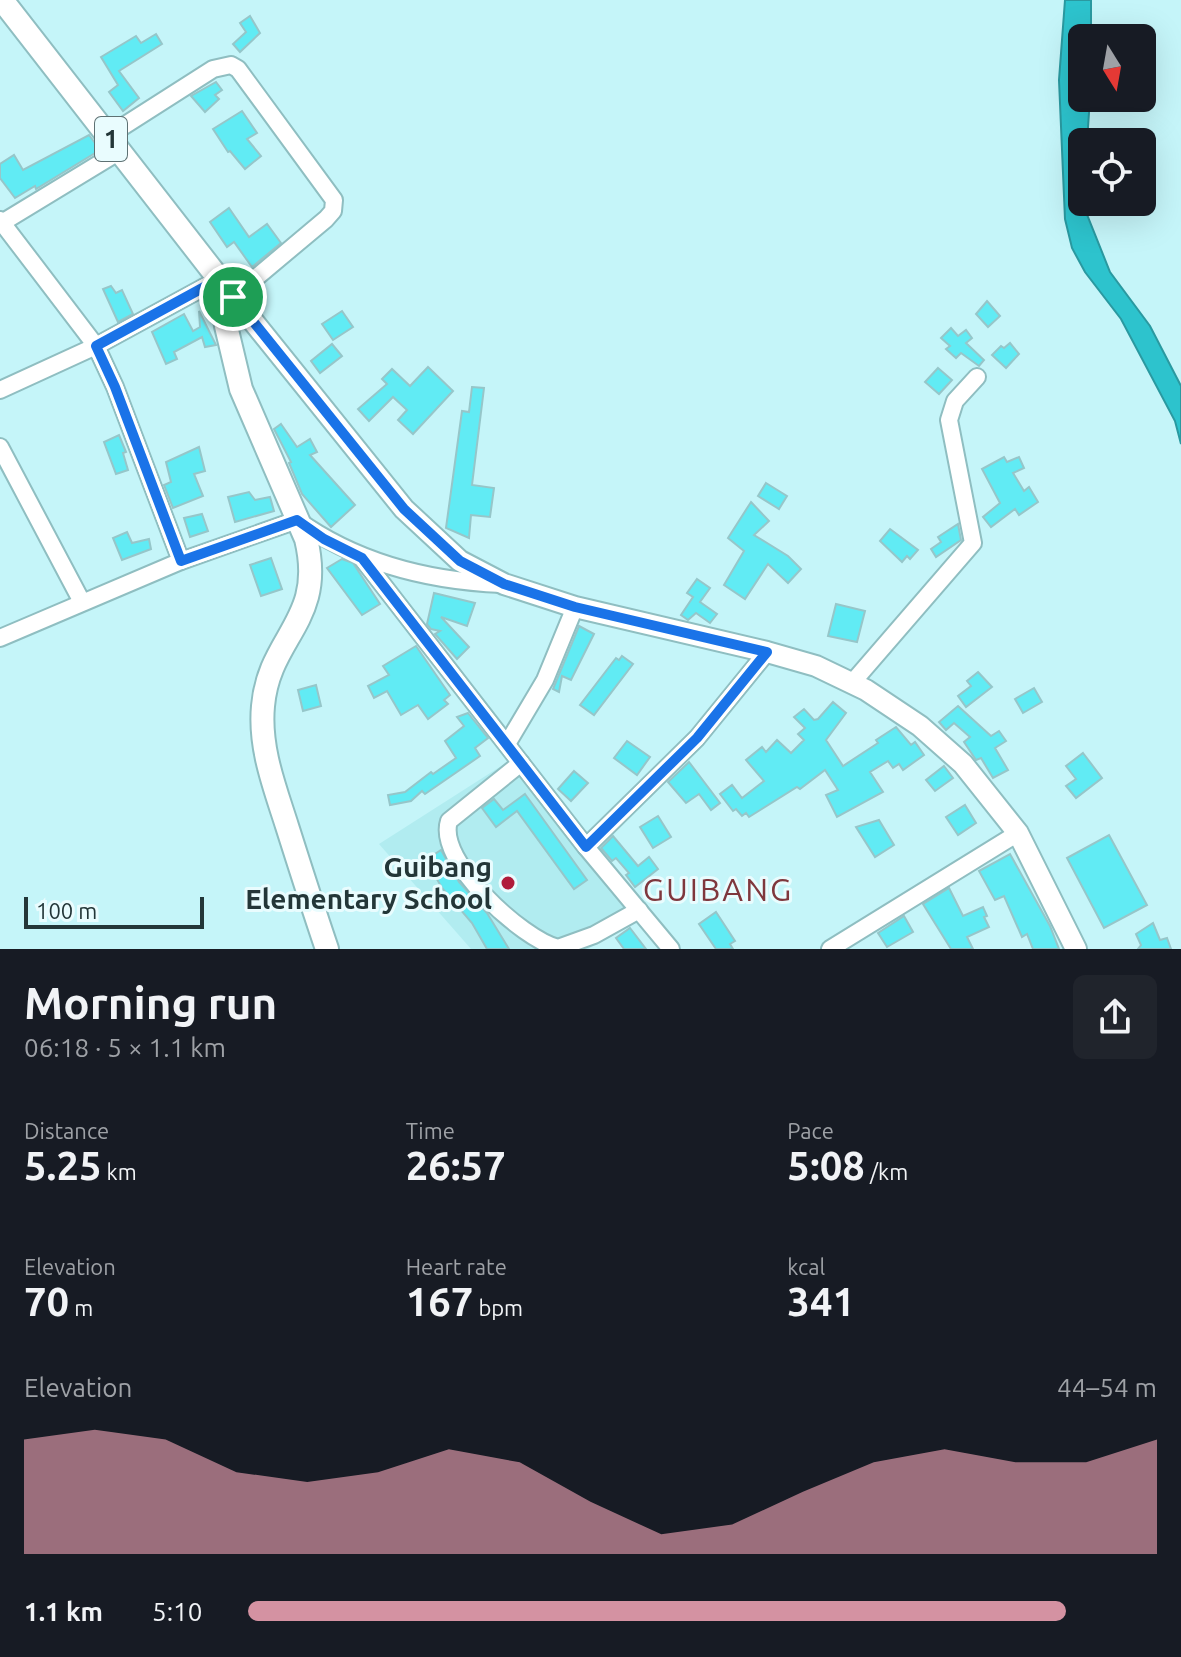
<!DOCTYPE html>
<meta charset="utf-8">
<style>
:root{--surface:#171b24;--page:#20242c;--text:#f1f3f6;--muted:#9ea1a6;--accent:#d492a2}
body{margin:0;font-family:Ubuntu,sans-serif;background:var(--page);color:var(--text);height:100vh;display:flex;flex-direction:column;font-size:30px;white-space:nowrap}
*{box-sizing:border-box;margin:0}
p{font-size:26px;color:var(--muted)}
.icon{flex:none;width:44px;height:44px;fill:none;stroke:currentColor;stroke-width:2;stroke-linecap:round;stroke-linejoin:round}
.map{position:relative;height:949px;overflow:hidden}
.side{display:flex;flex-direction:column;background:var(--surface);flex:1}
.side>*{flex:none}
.needle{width:52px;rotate:169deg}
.fabs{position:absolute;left:1068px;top:24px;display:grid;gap:16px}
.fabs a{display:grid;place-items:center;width:88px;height:88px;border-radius:12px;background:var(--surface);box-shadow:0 8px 32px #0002;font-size:40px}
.scale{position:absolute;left:24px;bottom:20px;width:180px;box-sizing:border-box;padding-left:8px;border:4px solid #233638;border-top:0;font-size:22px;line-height:28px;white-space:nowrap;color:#233638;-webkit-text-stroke:6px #e9fcfe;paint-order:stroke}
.pin{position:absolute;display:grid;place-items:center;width:68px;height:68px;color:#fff;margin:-34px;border:4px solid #fff;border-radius:50%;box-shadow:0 2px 8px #0007}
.round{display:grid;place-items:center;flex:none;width:84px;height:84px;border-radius:12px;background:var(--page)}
.head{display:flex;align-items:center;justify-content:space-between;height:136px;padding:0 24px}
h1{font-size:44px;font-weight:700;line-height:60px}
.figures{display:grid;grid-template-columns:repeat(3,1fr);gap:12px;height:136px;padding:8px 24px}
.figures div{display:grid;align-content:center}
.figures b{font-size:40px;font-weight:700}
.figures small{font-size:22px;font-weight:400}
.figures p{font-size:22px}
.chart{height:224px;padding:16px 24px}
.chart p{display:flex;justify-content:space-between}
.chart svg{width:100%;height:144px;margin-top:8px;fill:var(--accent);opacity:.7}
ul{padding:0 24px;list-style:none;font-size:26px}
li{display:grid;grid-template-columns:128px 96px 1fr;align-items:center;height:60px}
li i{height:20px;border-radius:10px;background:var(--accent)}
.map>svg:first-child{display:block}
</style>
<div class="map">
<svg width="1181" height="949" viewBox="0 0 1181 949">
<rect width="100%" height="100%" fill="#c5f5f9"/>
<polygon fill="#b1ecf0" points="509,761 634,921 588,949 471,949 379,844"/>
<polygon fill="#2dc3cd" stroke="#2a99a0" stroke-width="2" points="1065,0 1091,0 1091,38 1082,38 1082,98 1090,98 1087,142 1082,142 1082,202 1110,272 1150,326 1181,386 1181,444 1175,421 1121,319 1085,272 1072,248 1065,219 1059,80"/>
<g fill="#61ebf4" stroke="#96c6c9" stroke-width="2">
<polygon points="250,16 260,33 240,52 233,44 246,32 240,23"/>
<polygon points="156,34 162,44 119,71 139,98 123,111 109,92 118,85 101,57 136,36 141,43"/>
<polygon points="216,82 222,90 215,95 219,99 205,112 191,96"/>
<polygon points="242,111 257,133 247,139 261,156 245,169 230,151 228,152 213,129"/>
<polygon points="89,135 100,150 36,189 35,186 15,198 0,178 0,164 14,155 23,170"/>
<polygon points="229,208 249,237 267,224 281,243 252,267 234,242 227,247 210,222"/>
<polygon points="111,286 116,293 122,290 133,314 118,322 103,289"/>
<polygon points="987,301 1000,316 988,327 976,314"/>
<polygon points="199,311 216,345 205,347 202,337 174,352 177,359 166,364 152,332 184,314 193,331 200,327"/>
<polygon points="342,311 353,327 333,340 322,324"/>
<polygon points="951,328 958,336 966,330 972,338 966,343 984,360 979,366 961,353 956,358 946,349 950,346 941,338"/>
<polygon points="1010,343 1019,354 1006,368 992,355 1001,346 1004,348"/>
<polygon points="332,344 342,356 320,373 311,361"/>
<polygon points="428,367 453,391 413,434 398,420 407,410 393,397 369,421 358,409 387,384 382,379 392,369 410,386"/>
<polygon points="938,368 952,380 939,394 925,382"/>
<polygon points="472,387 484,388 472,485 494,488 490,517 471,515 469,538 446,528 462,411 469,412"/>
<polygon points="281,424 297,447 310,439 317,452 310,455 355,505 331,527 302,494 289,463 291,462 274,429"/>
<polygon points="119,435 126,452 123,453 128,470 116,474 104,442"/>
<polygon points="199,447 205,471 194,474 203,496 173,508 164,485 171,482 166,462"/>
<polygon points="1004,457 1007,462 1019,457 1024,468 1013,473 1024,491 1029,487 1038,502 1019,515 1015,509 991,527 983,517 1000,503 982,469"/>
<polygon points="766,483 787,496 779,509 758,496"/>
<polygon points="249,492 255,500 270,497 274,511 235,522 228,497"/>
<polygon points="751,502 769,521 754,535 788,556 801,569 788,583 768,564 745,599 724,585 744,551 728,538"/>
<polygon points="202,514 208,531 190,537 184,518"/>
<polygon points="958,524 961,540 936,557 931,549 941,542 938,537"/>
<polygon points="890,529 918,550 910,559 907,556 902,562 880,541"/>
<polygon points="127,532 132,543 149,539 151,549 122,560 113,538"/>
<polygon points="271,558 282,589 261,596 250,565"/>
<polygon points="342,559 353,563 380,604 362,615 327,568"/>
<polygon points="697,579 710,588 700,602 717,614 710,623 696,613 688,620 681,615 693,597 687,593"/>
<polygon points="434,593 475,603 467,626 441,617 469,647 457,659 435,634 440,631 431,629 427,624"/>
<polygon points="836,604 865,611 857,642 828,636"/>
<polygon points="579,626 594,634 571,680 562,676 559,692 553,689"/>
<polygon points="416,646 450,695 444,700 448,704 428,719 418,705 401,715 387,691 374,698 368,686 389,675 383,666"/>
<polygon points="622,656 633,664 594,715 580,705 616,658 619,660"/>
<polygon points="978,672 992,687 966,707 958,696 971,686 967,681"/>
<polygon points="316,685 321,706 303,711 298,690"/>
<polygon points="1034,688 1042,702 1023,713 1015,699"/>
<polygon points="833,702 846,713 826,740 843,766 878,743 876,740 896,727 911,745 915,742 924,755 903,770 899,764 893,768 888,761 870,772 883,792 837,817 826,795 838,790 825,770 800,789 797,787 749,817 746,813 742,816 736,809 733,811 720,794 732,785 742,798 764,781 746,760 762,747 766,752 777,740 791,753 804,740 798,734 805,728 794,717 804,709 814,720 818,719"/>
<polygon points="958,706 991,736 999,731 1006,741 995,748 1008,770 993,778 981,758 976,760 964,742 970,737 954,723 946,730 939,722"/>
<polygon points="468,713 488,738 475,748 480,756 425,794 422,791 411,801 390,805 388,795 405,792 431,772 433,774 456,758 445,741 464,726 457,717"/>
<polygon points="627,741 650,757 637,775 614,758"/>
<polygon points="1083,753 1102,778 1076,798 1066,786 1076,779 1066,766"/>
<polygon points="689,762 720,803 711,810 699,794 686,803 668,782"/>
<polygon points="944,766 953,778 935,791 926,780"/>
<polygon points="574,771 588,783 571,801 558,789"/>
<polygon points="525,794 587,880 574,889 517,811 496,827 482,808 494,799 503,810"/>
<polygon points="965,805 976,823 958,835 946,817"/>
<polygon points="658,816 671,837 653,848 640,827"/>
<polygon points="879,820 894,845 875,857 856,827"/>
<polygon points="1109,835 1147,905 1104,928 1067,858"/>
<polygon points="613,836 638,866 649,857 658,869 635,887 626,875 629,873 616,858 612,861 601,848"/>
<polygon points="441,850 459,882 487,913 509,949 487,949 472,923 442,888 426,860"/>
<polygon points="1010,854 1050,926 1059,949 1033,949 1027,934 1022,937 1004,896 995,900 979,871"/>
<polygon points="949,888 963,916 983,907 987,916 984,917 989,927 967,937 973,949 951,949 923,904"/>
<polygon points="716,912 735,941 730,944 733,949 716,949 699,924"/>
<polygon points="904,916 913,932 887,947 878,933"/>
<polygon points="1153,923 1160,940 1167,938 1171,949 1138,949 1141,945 1136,934"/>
<polygon points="630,928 646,949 624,949 616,938"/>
</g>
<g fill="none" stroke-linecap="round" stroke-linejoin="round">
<g stroke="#8fbec1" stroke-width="20">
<g id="minor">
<polyline points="108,136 213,69 231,65 238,69 334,200 333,211 326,219 233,297"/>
<polyline points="0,220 96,346 115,387 181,561"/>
<polyline points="0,224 120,151"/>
<polyline points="0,390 96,346 219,279"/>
<polyline points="0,447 82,602"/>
<polyline points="362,558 586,847 671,949"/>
<path d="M0 638 181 561 297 520C357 563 429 581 502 584"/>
<polyline points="852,683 973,543 949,420 955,401 977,377"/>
<polyline points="507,744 545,680 575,607"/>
<path d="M521 763 449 821C436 861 522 939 558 948L594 935 639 910"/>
<polyline points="586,847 697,738 767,652"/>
<polyline points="830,949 1018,833"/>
</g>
</g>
<g stroke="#8fbec1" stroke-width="24">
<polyline id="major" points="219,279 404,509 460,561 504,584 575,607 767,652 816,666 866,690 920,726 963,764 1018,833 1076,949"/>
</g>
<g stroke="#8fbec1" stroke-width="26">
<path id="highway" d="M2 0 219 279 226 326 241 389 306 539C326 621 269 636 263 706 259 748 275 788 287 826 300 867 313 908 327 949"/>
</g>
<use href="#minor" stroke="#fff" stroke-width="16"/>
<use href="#major" stroke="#fff" stroke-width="20"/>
<use href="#highway" stroke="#fff" stroke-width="22"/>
</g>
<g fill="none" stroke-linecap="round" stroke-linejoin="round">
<g stroke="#fff" stroke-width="16">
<polygon id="route" points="219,279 404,509 460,561 504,584 575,607 767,652 697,738 586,847 362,558 324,539 297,520 181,561 115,387 96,346"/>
</g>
<use href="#route" stroke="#1a73e8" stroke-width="10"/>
</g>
<circle fill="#b01c3b" stroke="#e9fcfe" stroke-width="3" cx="508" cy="883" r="8"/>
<g text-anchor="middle" stroke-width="6" stroke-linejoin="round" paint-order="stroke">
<rect fill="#e9fcfe" stroke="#5e7173" stroke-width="2" x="95" y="117" width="32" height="44" rx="6"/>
<g font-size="26" font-weight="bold" fill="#233638">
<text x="111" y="148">1</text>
</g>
<g font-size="28" font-weight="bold" fill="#233638" stroke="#e9fcfe" text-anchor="end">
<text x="492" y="877">Guibang<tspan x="492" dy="32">Elementary School</tspan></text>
</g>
<g font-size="32" letter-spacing="2" fill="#7f373d" stroke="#e9fcfe">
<text x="718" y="901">GUIBANG</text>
</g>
</g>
</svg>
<div class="fabs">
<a><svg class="needle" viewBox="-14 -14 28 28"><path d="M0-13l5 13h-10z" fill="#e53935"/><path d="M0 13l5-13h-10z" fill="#9ea1a6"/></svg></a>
<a><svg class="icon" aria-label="locate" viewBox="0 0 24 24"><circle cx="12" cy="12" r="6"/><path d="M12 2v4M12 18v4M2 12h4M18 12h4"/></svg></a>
</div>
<div class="scale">100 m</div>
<div class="pin" style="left:233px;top:297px;background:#1e9e55"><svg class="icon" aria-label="arrive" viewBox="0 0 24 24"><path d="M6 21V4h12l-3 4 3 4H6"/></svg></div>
</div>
<section class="side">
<div class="head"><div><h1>Morning run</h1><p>06:18 · 5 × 1.1 km</p></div><a class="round"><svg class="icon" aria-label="share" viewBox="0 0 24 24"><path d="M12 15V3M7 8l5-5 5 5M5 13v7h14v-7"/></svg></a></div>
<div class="figures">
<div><p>Distance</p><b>5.25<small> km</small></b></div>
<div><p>Time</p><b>26:57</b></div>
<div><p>Pace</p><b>5:08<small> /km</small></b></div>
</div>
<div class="figures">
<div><p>Elevation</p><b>70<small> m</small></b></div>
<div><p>Heart rate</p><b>167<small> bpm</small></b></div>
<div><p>kcal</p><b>341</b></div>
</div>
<div class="chart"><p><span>Elevation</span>44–54 m</p>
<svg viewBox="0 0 160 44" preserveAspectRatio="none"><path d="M0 44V9L10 6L20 9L30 19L40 22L50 19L60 12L70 16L80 28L90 38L100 35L110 25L120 16L130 12L140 16L150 16L160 9V44z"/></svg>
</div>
<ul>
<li><b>1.1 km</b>5:10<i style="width:90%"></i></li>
</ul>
</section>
